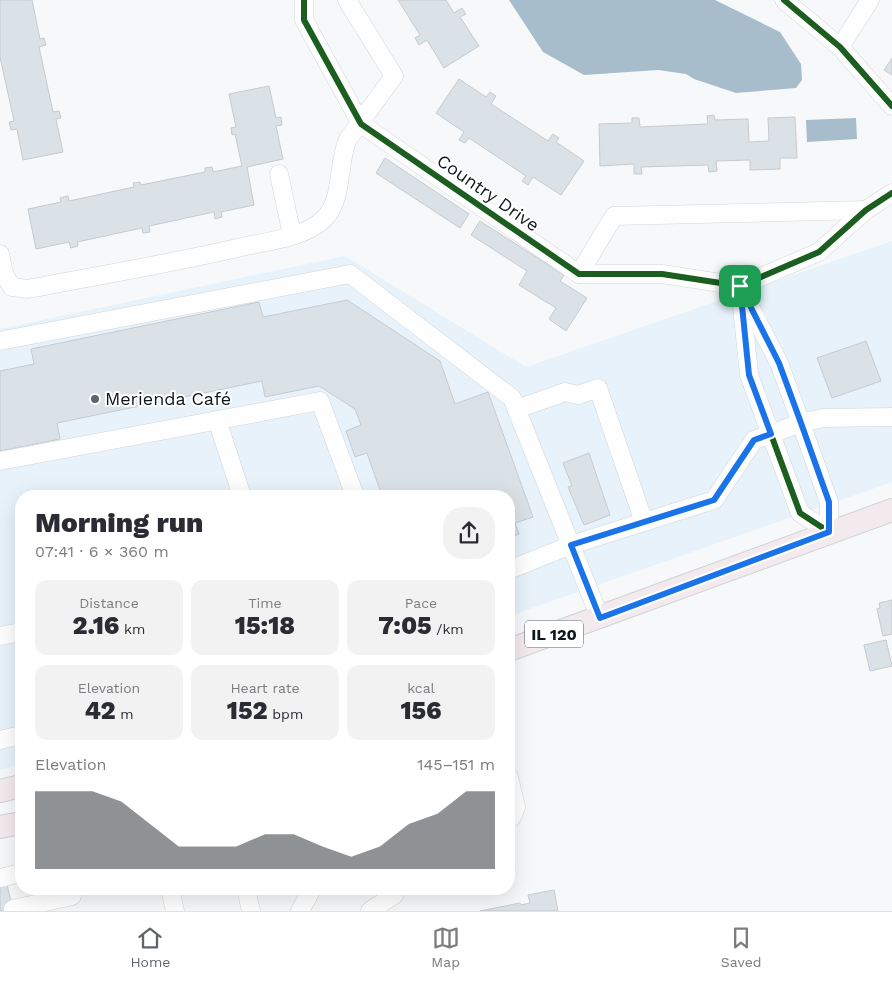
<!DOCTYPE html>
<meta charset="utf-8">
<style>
:root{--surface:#fff;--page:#f2f2f3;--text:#2b2b33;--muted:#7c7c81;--line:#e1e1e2;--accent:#5f6569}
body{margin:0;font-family:"Work Sans",sans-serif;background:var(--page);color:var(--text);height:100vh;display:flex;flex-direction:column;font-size:19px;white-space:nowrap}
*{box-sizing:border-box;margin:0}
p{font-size:16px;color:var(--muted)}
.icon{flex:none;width:28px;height:28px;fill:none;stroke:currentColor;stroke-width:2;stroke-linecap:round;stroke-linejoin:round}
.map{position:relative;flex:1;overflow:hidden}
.details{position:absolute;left:15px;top:490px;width:500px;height:405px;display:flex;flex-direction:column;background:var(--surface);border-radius:20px;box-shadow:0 5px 20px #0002}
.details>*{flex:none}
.pin{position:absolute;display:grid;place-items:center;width:42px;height:42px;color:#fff;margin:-21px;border-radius:10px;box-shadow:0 2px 8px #0006}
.round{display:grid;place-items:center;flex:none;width:52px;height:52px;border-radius:20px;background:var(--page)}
.headline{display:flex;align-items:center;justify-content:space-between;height:85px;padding:0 20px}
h1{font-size:28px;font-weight:800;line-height:38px}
.metrics{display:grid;grid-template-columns:repeat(3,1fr);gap:8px;height:85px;padding:5px 20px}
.metrics div{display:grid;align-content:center;border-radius:12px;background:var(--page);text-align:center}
.metrics b{font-size:25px;font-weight:800}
.metrics small{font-size:14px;font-weight:400}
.metrics p{font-size:14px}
.chart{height:140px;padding:10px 20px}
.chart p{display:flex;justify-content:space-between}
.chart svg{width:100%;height:90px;margin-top:5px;fill:var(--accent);opacity:.7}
.dock{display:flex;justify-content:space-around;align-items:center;height:70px;border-top:1px solid var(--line);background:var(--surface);font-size:14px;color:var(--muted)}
.dock a{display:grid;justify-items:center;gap:2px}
.dock .active{color:var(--accent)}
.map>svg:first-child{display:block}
</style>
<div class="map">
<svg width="892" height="911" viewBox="0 0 892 911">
<rect width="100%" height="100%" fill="#f6f8fa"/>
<polygon fill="#e7f2fb" points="892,241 892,482 509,616 509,496 21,496 21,765 0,770 0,329 345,256 526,367"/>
<g fill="#a8bdcb">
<polygon points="509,0 715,0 780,32 801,64 802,80 796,88 736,93 694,79 686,74 658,70 584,75 543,52"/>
<polygon points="856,118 857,139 807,142 806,120"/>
</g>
<g fill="#dbe2e7" stroke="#c6cbd0">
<polygon points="0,0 32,0 40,39 44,38 46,45 39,47 53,112 59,111 61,118 56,119 63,152 23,160 17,129 11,130 9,122 14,121 0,57"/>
<polygon points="398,0 446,0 454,13 462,8 466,14 460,17 479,46 444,68 427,40 419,45 415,38 420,35"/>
<polygon points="892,58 892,75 884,70"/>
<polygon points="459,79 486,97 490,92 496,96 491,104 548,141 553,134 559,138 556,142 584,161 561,195 533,177 528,185 522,181 526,176 469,138 465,143 459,140 464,132 436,113"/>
<polygon points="269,86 276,118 281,117 282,125 276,126 283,159 247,167 254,205 221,212 222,217 215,219 214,212 149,226 150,232 143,233 142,228 77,242 78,246 71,248 69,242 36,249 28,209 61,202 60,198 68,196 69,201 134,187 133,183 140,182 141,185 205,172 205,168 212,167 213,172 242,166 235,134 232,135 231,128 236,127 229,94"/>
<polygon points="714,115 715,120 748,119 749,142 769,141 768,118 795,117 797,158 780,158 780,169 750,170 750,160 716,161 717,171 709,172 708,165 641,167 642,174 634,174 634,164 600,166 599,124 632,123 632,118 639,118 640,127 708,124 707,116"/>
<polygon points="385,158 469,214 460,228 376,173"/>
<polygon points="480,221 564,275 560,281 587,298 566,331 549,319 556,308 519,285 527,271 471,235"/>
<polygon points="347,300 440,361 455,404 488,392 533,517 515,523 519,534 509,538 509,496 382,496 367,453 355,457 346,431 361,425 355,409 319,386 265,397 262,381 57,423 60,439 0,451 0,371 34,364 31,349 259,302 263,317"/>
<polygon points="866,341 881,381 832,398 817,358"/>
<polygon points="589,453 610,515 584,525 568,487 572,486 563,463"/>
<polygon points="892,600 892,634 883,636 877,609 880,608 879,603"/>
<polygon points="886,640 892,666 870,671 864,645"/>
<polygon points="7,884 13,911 0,911 0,885"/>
<polygon points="554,890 558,911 480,911 520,903 521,905 530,903 528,895"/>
</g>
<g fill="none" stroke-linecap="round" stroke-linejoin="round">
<g stroke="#d0d6da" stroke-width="19">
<g id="minor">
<polyline points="304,0 304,20 361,124 579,274 662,274 740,286 819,252 866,210 892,193"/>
<polyline points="784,0 840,47 892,106"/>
<polyline points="840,47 870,0"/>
<polyline points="279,174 292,235"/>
<path d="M0 254 4 274 12 287 28 289C101 275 174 263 246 246 271 241 305 237 324 219 344 199 337 163 348 139L394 76 347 0"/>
<polyline points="579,274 614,216 866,210"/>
<polyline points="740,286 749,375 800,513 829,532"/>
<polyline points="744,295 779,363 801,423 829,502 829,532"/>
<polyline points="0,341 350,274 512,398 600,618"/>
<polyline points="517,409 565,392 578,395 598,388 644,522"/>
<polyline points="217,420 242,496"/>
<polyline points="0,461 320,401 355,496"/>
<polyline points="509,570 571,545 714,500 754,440 801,423 823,418 892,417"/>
<polyline points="0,636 21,632"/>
<polyline points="0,740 21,735"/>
<polyline points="509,777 516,807 512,817 509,818"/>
<polyline points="0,878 21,873"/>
<polyline points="170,889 175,911"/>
<polyline points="246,889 251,911"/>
<polyline points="13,909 72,896"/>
<polyline points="300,911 312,889"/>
<polyline points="370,911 394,895 397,889"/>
</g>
</g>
<g stroke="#d0d3d4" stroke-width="24">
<g id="major">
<polyline points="509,650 892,510"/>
<polyline points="0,791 21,786"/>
<polyline points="0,827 21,823"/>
</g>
</g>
<use href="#minor" stroke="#fefefe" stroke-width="18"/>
<use href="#major" stroke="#f2eaed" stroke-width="22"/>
<g stroke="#fff" stroke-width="9">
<g id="cycleway">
<polyline points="304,0 304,20 361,124 579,274 662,274 740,286 819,252 866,210 892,193"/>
<polyline points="784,0 840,47 892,106"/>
<polyline points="740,286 749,375 800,513 829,532"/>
</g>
</g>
<use href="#cycleway" stroke="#1b5e20" stroke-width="6"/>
</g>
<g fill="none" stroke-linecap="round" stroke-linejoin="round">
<g stroke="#fff" stroke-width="10">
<polygon id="route" points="740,286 779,363 801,423 829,502 829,532 600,618 571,545 714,500 754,440 771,434 749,375"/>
</g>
<use href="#route" stroke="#1a73e8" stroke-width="6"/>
</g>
<circle fill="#5f6569" stroke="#fff" stroke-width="2" cx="95" cy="399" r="5"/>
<g text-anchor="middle" stroke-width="4" stroke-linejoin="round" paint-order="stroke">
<rect fill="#fff" stroke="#565c5f" stroke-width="1" x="525" y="620.5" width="58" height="27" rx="4"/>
<g font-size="16" font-weight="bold" fill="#0d161b">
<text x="554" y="640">IL 120</text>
</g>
<g font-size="18" fill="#0d161b" stroke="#fff">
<text transform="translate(488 193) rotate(35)" y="6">Country Drive</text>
</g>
<g font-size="18" fill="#0d161b" stroke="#fff" text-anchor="start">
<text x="105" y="405">Merienda Café</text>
</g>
</g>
</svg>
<div class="pin" style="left:740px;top:286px;background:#1e9e55"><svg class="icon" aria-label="arrive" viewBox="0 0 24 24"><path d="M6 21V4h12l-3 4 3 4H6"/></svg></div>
<section class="details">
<div class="headline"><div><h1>Morning run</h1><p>07:41 · 6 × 360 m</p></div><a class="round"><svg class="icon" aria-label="share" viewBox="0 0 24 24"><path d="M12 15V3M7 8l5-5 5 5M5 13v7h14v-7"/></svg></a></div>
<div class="metrics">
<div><p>Distance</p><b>2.16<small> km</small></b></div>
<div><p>Time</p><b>15:18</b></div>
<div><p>Pace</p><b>7:05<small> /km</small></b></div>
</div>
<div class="metrics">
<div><p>Elevation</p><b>42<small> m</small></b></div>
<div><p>Heart rate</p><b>152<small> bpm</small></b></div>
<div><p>kcal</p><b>156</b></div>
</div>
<div class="chart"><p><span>Elevation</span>145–151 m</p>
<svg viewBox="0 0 160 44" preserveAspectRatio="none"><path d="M0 44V6L10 6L20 6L30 11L40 22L50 33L60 33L70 33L80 27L90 27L100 33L110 38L120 33L130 22L140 17L150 6L160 6V44z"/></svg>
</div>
</section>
</div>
<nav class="dock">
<a class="active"><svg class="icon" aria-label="home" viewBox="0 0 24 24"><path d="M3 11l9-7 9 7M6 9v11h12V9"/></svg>Home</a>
<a><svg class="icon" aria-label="map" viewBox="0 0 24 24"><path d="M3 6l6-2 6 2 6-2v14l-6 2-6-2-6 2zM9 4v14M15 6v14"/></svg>Map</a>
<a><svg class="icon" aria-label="saved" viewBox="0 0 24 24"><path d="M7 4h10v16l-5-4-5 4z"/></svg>Saved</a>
</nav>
